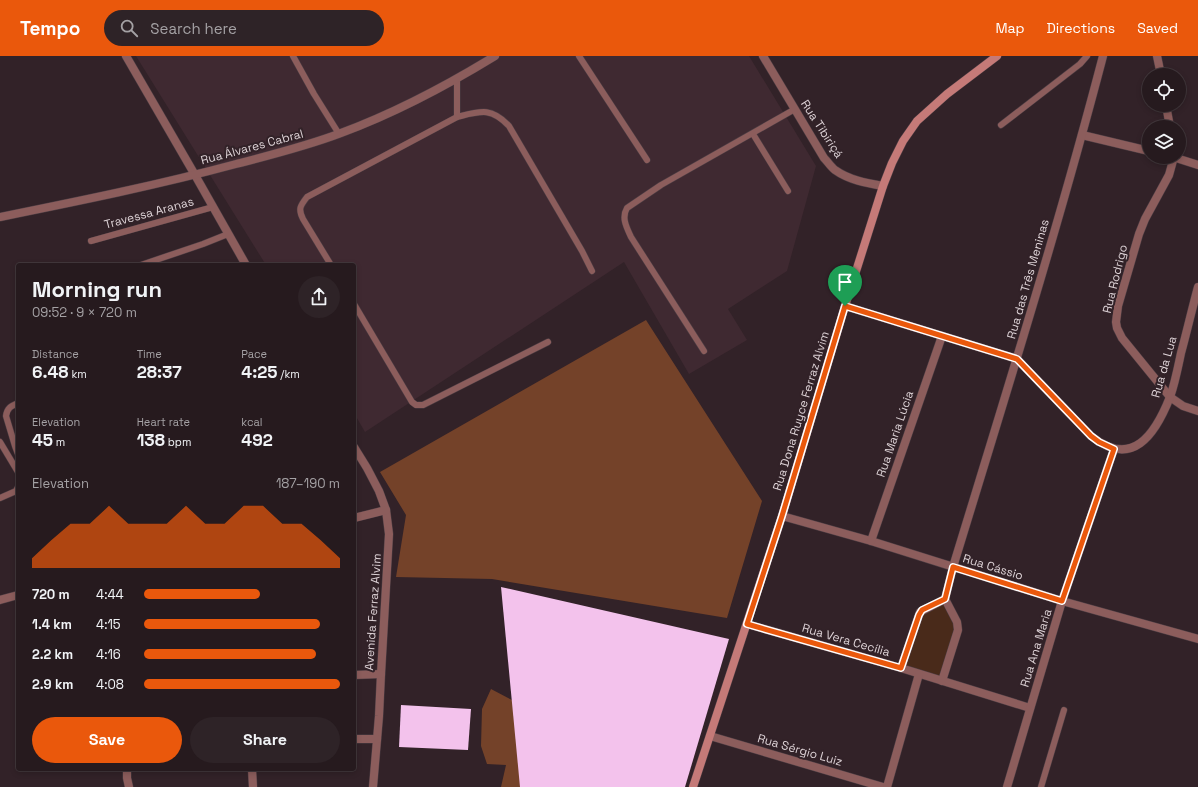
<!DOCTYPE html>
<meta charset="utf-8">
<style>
:root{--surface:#261a1e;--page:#2e2327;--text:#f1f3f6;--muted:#a4a1a4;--line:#42383c;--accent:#ea580c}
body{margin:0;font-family:"Space Grotesk",sans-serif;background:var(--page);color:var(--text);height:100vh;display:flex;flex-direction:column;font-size:15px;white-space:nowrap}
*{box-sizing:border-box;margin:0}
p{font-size:13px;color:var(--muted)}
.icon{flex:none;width:22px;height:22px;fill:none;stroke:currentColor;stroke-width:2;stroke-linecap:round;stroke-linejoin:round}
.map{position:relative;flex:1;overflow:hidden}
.panel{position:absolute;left:16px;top:207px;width:340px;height:508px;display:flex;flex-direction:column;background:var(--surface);border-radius:4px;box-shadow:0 2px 6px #0003,0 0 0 1px var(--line)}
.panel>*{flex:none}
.buttons{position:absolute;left:1142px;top:12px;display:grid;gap:8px}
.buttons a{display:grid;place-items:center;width:44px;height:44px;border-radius:50%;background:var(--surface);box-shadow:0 2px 6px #0003,0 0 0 1px var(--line);font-size:20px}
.pin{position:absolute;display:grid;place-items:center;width:34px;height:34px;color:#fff;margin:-41px -17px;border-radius:50% 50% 50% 0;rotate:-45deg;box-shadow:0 0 4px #0007}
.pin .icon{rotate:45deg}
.round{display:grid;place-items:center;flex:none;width:42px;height:42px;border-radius:21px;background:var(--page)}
.head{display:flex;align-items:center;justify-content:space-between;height:68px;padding:0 16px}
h1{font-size:22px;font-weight:700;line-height:30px}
.metrics{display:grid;grid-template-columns:repeat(3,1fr);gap:6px;height:68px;padding:4px 16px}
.metrics div{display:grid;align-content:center}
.metrics b{font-size:17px;font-weight:700}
.metrics small{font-size:11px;font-weight:400}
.metrics p{font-size:11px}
.chart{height:112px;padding:8px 16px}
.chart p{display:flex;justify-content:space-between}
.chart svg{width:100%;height:72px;margin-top:4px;fill:var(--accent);opacity:.7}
.primary-button{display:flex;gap:8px;margin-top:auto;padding:8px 16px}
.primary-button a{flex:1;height:46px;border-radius:24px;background:var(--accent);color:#fff;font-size:16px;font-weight:700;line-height:46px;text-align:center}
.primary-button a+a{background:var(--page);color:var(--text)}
ul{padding:0 16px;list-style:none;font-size:13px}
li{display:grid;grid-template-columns:64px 48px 1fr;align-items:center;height:30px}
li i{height:10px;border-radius:5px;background:var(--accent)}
header{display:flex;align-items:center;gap:24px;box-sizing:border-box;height:56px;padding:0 20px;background:var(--accent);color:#fff}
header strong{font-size:19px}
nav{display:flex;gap:22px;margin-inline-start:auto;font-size:14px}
.search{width:280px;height:36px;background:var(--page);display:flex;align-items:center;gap:10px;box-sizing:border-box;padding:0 14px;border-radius:22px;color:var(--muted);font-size:15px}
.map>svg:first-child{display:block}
</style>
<header>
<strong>Tempo</strong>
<div class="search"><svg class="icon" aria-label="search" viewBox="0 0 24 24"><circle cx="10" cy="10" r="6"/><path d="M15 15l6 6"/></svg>Search here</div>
<nav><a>Map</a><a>Directions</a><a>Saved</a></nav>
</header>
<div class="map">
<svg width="1198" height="731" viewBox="0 0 1198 731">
<rect width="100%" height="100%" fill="#322228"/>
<polygon fill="#3f2931" points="136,0 749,0 816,110 787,215 728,253 747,284 689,318 624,206 365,376 354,357 354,209 266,209"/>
<polygon fill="#492a1a" points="945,543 957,566 942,625 901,612 919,559"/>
<g fill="#744229">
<polygon points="646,264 762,445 727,562 492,523 396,521 406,459 380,416"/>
<polygon points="491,633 533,655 527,731 501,731 506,709 487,708 481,690 482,653"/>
</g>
<g fill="#f3c2ec">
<polygon points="501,531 729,583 685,731 520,731"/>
<polygon points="401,649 471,653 468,694 399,691"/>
</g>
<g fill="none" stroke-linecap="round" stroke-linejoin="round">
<g stroke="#4d3e44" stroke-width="7">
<g id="lane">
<polyline points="293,0 314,38 339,78"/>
<polyline points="579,0 647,104"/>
<path d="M457 61C481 55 491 51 509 70L582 195 592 215"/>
<polyline points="1001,69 1080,8 1087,0"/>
<polyline points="753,78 788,135"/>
<polyline points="91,185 213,151"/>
<polyline points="141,209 203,188 228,178"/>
<path d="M331 209 303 163C298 153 300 150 307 141L457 61V23"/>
<polyline points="354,248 412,346 416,349 423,349 548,286"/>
<path d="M704 295 631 181C627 172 621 162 627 152L661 129 795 53"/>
<path d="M18 347C11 350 7 352 6 360L15 390 18 398"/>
<polyline points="0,386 18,416"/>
<polyline points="0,442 16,435 18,431"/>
<polyline points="1041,731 1064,654"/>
</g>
</g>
<g stroke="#4d3e44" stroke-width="9">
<g id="street">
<polyline points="126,0 195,119 246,209"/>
<path d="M763 0 824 102C828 106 831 111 835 114 849 124 866 127 883 130"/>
<polyline points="1157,0 1161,19"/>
<polyline points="1166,49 1170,71"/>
<polyline points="1082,79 1149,95"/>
<polyline points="1173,101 1198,109"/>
<polyline points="1174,101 1169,119 1145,163 1139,178 1118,250 1116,266 1117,272 1122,282 1170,341 1183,350 1198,355"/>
<path d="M0 161C79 145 158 129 236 108 271 99 307 90 341 77 395 57 446 30 495 0"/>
<path d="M845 250 1017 303 1091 380C1132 413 1155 379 1170 341 1175 327 1178 311 1181 297 1187 275 1192 253 1198 231"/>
<polyline points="354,391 367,412 379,435 386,454 389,478 381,618 379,660 373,731"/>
<polyline points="782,460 871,485 1062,545 1198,583"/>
<polyline points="354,462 386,454"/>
<polyline points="871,485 942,280"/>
<path d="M945 543 953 511C1005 341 1058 172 1103 0"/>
<polyline points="0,544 18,539"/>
<polyline points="747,568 901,612 1030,652"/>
<polyline points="901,612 920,556 945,543"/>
<polyline points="354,619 381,618"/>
<polyline points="942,625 958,574 957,566 945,543"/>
<polyline points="710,680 883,731"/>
<polyline points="354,683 377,683"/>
<polyline points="127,713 127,722 129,731"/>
<polyline points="252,713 253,731"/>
<polyline points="887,731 919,618"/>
<polyline points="1007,731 1062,545 1114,393"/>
</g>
</g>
<g stroke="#4d3e44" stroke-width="9">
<polyline id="secondary" points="693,731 782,460 845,250 883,130 892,107 903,85 917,65 947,38 997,0"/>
</g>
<use href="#lane" stroke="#8c5d5c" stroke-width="6"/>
<use href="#street" stroke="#8c5d5c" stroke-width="8"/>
<use href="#secondary" stroke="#c57a78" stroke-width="8"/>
</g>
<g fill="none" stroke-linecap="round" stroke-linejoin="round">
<g stroke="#fff" stroke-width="8">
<polygon id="route" points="845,250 1017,303 1091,380 1099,386 1114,393 1062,545 953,511 945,543 922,554 919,559 901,612 747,568 782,460"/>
</g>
<use href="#route" stroke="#ea580c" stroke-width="5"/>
</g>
<g text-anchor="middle" stroke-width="4" stroke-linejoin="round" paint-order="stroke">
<g font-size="12" fill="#ddd2d6" stroke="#322228">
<text transform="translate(822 73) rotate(57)" y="4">Rua Tibiriçá</text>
<text transform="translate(252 91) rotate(-15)" y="4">Rua Álvares Cabral</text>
<text transform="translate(149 157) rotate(-15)" y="4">Travessa Aranas</text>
<text transform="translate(1028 223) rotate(-74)" y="4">Rua das Três Meninas</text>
<text transform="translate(1115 223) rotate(-76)" y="4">Rua Rodrigo</text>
<text transform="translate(1164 311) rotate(-74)" y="4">Rua da Lua</text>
<text transform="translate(801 355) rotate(-73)" y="4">Rua Dona Ruyce Ferraz Alvim</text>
<text transform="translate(895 378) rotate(-71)" y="4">Rua Maria Lúcia</text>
<text transform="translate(993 511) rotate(17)" y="4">Rua Cássio</text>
<text transform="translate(373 556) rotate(-86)" y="4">Avenida Ferraz Alvim</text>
<text transform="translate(846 584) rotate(16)" y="4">Rua Vera Cecília</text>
<text transform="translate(1036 592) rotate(-73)" y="4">Rua Ana Maria</text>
<text transform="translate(800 694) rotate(16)" y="4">Rua Sérgio Luiz</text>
</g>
</g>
</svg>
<div class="buttons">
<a><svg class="icon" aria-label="locate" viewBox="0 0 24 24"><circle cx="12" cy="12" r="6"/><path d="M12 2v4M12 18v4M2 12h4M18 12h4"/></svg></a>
<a><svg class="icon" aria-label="layers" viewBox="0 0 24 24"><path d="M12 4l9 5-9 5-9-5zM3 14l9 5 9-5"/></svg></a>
</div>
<div class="pin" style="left:845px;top:250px;background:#1e9e55"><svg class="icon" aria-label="arrive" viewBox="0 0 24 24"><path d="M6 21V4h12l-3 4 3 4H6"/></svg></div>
<section class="panel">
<div class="head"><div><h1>Morning run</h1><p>09:52 · 9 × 720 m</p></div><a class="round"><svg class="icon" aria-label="share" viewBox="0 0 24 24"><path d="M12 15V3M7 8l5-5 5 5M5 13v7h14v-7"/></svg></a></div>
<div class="metrics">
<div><p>Distance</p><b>6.48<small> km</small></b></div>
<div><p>Time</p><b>28:37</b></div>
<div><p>Pace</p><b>4:25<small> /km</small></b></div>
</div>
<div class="metrics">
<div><p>Elevation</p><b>45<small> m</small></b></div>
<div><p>Heart rate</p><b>138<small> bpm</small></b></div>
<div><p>kcal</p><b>492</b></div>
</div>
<div class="chart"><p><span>Elevation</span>187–190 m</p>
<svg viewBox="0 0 160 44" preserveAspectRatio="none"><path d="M0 44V38L10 27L20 17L30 17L40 6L50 17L60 17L70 17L80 6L90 17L100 17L110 6L120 6L130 17L140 17L150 27L160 38V44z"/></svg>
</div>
<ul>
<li><b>720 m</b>4:44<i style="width:59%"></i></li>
<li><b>1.4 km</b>4:15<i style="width:90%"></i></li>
<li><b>2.2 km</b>4:16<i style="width:88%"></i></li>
<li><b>2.9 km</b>4:08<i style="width:100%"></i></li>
</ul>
<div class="primary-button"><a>Save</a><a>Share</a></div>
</section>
</div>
